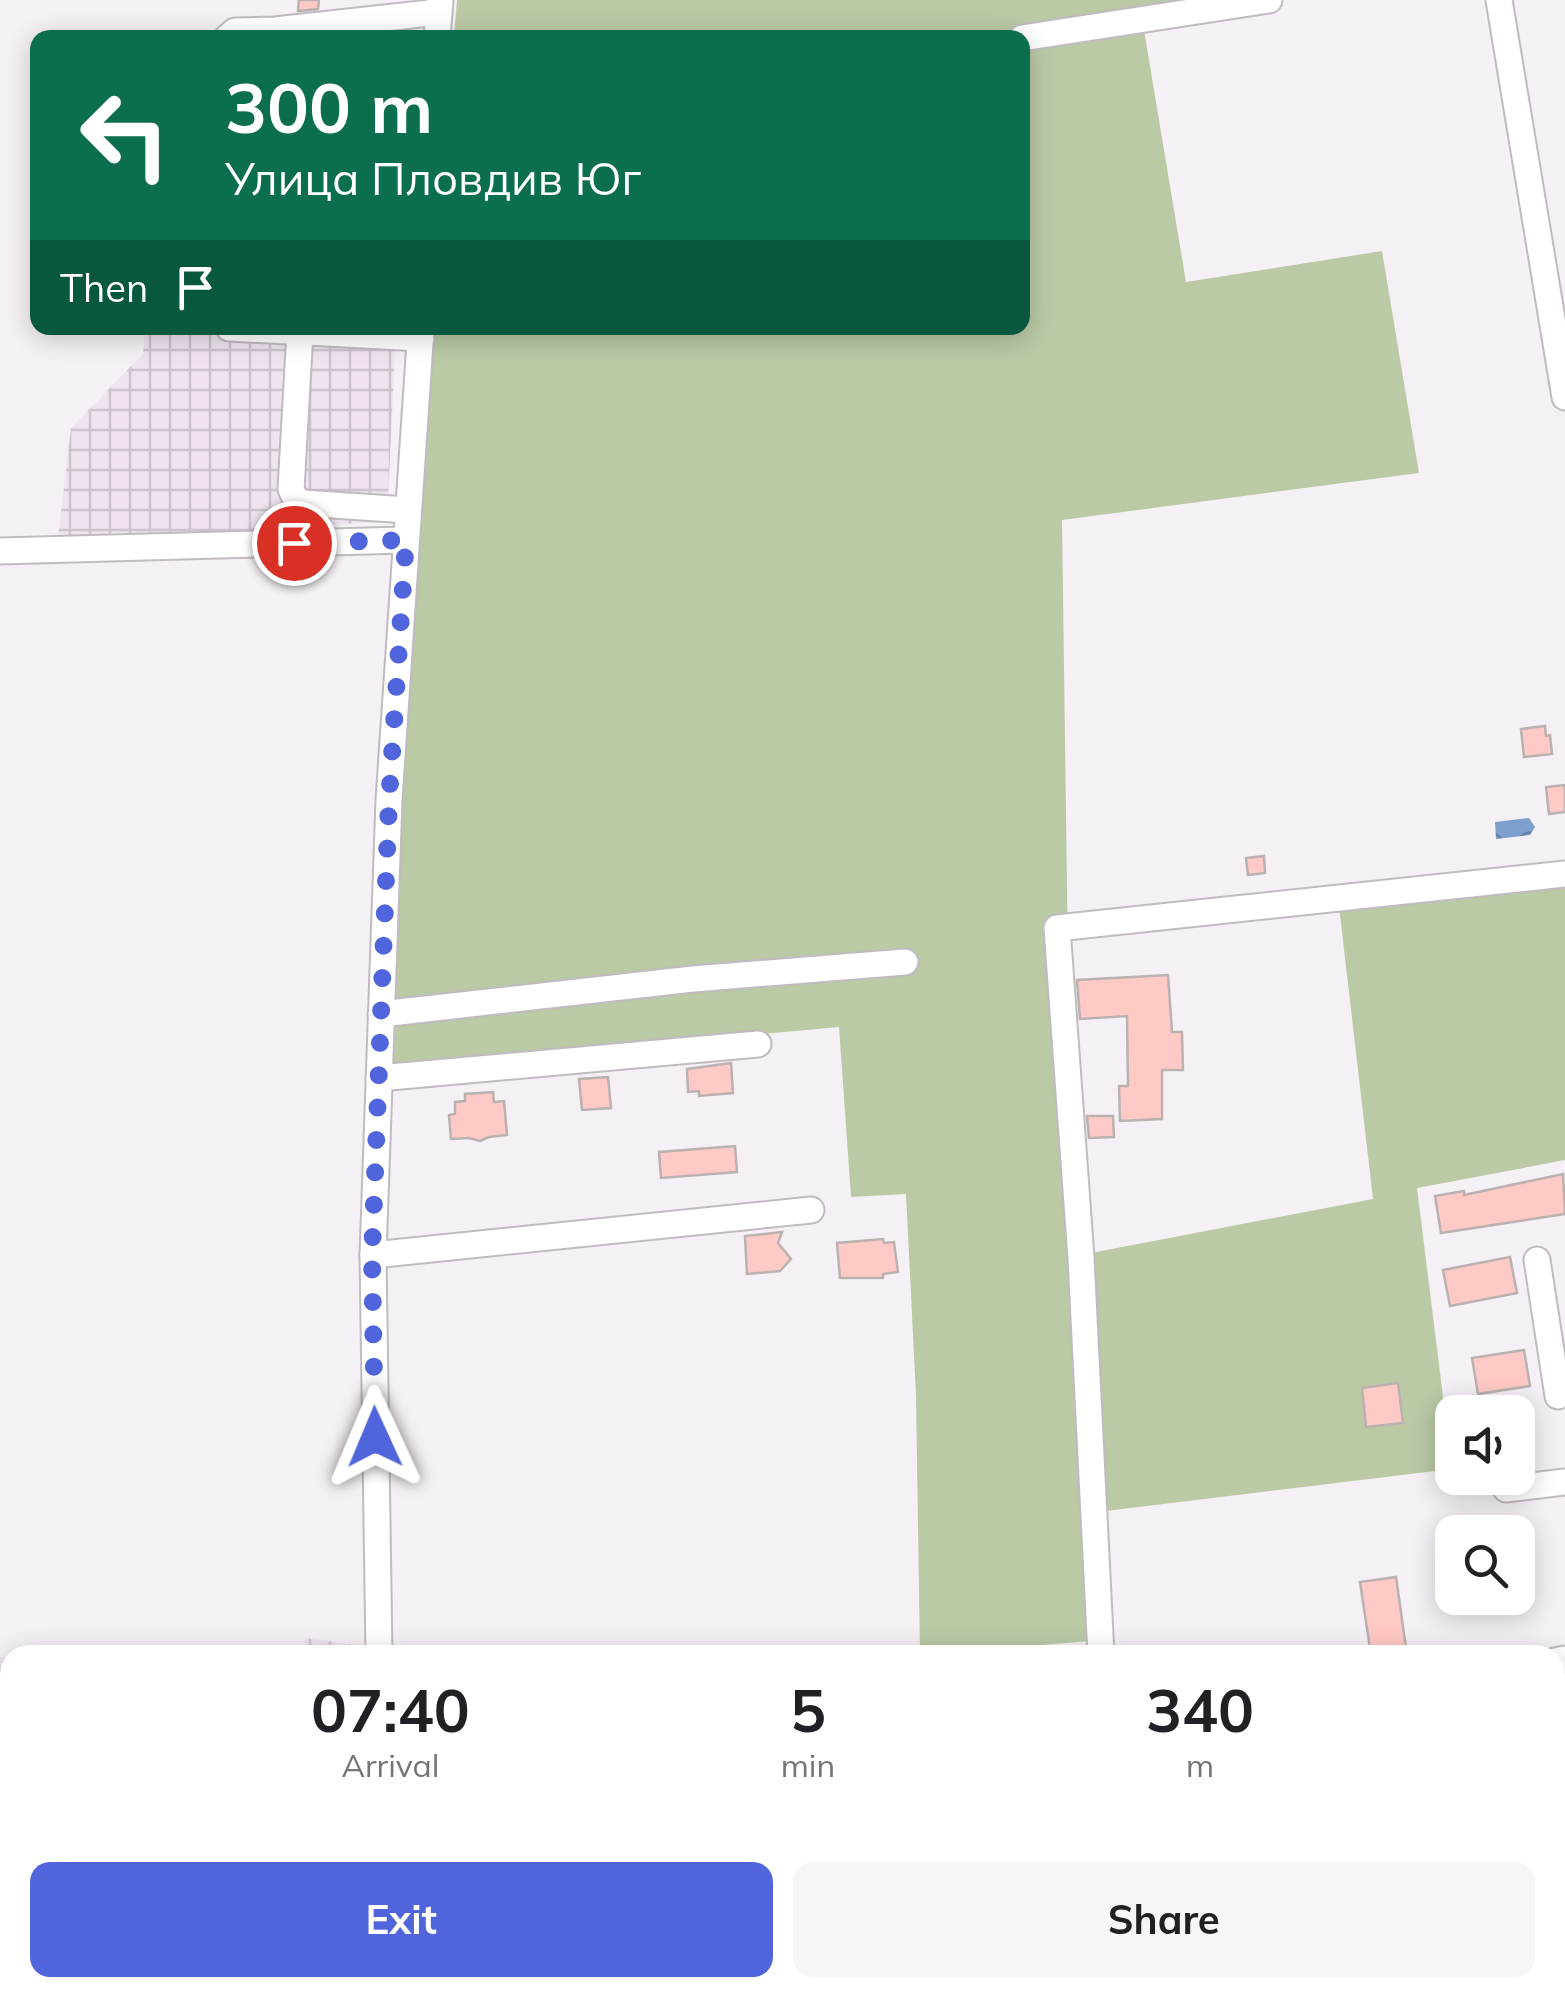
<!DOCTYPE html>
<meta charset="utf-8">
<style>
:root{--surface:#fff;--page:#f6f6f6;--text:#202124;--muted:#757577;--accent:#5065db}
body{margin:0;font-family:Mulish,sans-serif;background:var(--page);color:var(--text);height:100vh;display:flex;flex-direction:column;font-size:38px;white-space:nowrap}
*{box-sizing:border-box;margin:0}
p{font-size:32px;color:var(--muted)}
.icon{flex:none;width:55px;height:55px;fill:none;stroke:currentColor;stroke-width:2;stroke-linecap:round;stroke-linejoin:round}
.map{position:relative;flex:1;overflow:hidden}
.side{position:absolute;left:0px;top:1645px;width:1565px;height:352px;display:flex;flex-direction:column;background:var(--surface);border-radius:30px 30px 0 0;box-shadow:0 5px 25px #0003}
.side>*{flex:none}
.hud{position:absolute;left:30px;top:30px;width:1000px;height:305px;border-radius:20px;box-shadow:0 5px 25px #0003;background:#0b6e4f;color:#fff;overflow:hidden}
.controls{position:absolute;left:1435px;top:1395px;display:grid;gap:20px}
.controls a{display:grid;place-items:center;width:100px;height:100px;border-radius:20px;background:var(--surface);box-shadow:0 5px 25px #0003;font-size:50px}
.pin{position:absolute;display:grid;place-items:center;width:85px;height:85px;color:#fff;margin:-42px;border:5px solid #fff;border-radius:50%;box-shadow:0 2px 10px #0007}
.me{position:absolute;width:110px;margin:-55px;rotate:359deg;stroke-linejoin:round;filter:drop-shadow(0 0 8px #0008)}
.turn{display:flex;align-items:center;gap:35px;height:210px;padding:0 30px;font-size:45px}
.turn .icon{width:130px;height:130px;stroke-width:2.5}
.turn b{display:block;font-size:70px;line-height:85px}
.then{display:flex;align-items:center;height:95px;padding:0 30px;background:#0003;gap:20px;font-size:38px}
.eta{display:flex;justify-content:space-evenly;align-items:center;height:170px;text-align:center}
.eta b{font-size:60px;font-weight:700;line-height:70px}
.button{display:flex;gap:20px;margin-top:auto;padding:20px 30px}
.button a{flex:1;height:115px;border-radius:20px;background:var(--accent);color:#fff;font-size:40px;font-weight:700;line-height:115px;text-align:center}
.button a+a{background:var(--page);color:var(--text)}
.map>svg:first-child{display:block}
</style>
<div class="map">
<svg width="1565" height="1997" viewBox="0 0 1565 1997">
<defs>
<pattern id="industrial-grid" width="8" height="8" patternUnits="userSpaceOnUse" patternTransform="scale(2.5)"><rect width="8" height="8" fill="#eee3ef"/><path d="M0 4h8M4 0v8" fill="none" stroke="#ccc3cd"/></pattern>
<pattern id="water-waves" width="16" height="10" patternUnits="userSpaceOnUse" patternTransform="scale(2.5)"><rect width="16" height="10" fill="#7e9ecc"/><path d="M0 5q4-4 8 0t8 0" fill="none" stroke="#6781a6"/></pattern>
</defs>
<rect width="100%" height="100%" fill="#f5f0f5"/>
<g fill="url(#industrial-grid)">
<path d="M145,328H396L387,521L57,545L71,428L143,354Z"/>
<path d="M305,1638L357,1645V1655H304Z"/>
<path d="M0,1657H10V1988H361L362,1997H0Z"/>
</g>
<g fill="#bbc9a5">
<path d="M457,0H1234L1142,18L1186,282L1382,251L1419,473L1062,520L1072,1253L1090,1641L920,1655L916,1396L906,1194L851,1197L839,1027L391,1068L402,785L434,328H1022V38L454,37Z"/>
<path d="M1565,881V1160L1417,1188L1452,1469L1106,1511L1091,1253L1373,1199L1339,906Z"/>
</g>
<path fill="url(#water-waves)" d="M1529,818L1535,827L1530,835L1496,839L1495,822Z"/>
<g fill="#ffc9c6" stroke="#bab2b1" stroke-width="2.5">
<path d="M299,0H319L318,9L298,11Z"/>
<path d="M1545,726L1546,736L1550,735L1552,754L1524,757L1521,729Z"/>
<path d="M1565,785V812L1549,814L1546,787Z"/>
<path d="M1264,856L1265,873L1248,875L1246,858Z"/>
<path d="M1168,975L1172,1032H1182L1183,1070H1162V1119L1120,1121L1119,1086H1128L1127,1016L1080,1019L1077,980Z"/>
<path d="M731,1063L733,1093L699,1096V1091L688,1092L687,1069Z"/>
<path d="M608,1077L611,1108L582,1110L579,1079Z"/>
<path d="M493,1092L494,1102L504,1101L507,1135L489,1137L480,1141L469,1138L451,1139L449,1115L455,1114V1102L465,1101V1094Z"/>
<path d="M1087,1116H1113L1114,1137L1089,1138Z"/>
<path d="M735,1146L737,1172L661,1178L659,1152Z"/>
<path d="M1563,1174L1565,1214L1441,1233L1435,1196L1464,1191V1195Z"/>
<path d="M782,1232L778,1243L791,1259L780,1271L747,1274L745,1236Z"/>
<path d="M883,1239L884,1243L894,1242L898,1272L883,1274V1278H840L837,1243Z"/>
<path d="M1510,1257L1517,1293L1450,1306L1443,1270Z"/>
<path d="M1524,1350L1530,1386L1478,1394L1472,1358Z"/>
<path d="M1398,1383L1403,1423L1366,1427L1362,1388Z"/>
<path d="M1396,1577L1407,1655H1371L1360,1582Z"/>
</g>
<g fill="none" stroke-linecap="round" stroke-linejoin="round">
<defs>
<g id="minor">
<path d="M1499,0L1565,397"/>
<path d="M227,38L235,31L275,30L439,12"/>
<path d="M437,38L440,0"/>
<path d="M1022,38L1269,0"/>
<path d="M229,328L421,338"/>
<path d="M300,332L291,489L295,498L303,503L407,510"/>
<path d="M0,551L406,540"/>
<path d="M381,1014L693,979L905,962"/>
<path d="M379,1078L758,1044"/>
<path d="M373,1255L811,1210"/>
<path d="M1537,1260L1558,1396"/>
<path d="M1506,1489L1565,1482"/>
<path d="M379,1655L373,1255L389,800L421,328"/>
<path d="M1101,1655L1081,1258L1057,928L1565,874"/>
<path d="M1555,1661L1565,1659"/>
<path d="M0,1735H10"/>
<path d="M388,1988L389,1997"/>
<path d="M429,1988L430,1997"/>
<path d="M817,1988V1997"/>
<path d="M1126,1988V1997"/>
<path d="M0,1991L293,1988"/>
</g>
</defs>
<use href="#minor" stroke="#c0bbc0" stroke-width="29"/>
<use href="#minor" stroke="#fff" stroke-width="25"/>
</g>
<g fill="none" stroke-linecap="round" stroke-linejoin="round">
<path stroke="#5065db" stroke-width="18" stroke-dasharray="0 32.4" d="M294,543L406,540L389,800L372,1255L375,1437"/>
</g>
</svg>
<div class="controls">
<a><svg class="icon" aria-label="sound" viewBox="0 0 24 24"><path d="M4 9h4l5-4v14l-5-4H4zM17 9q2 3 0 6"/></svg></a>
<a><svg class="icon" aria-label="search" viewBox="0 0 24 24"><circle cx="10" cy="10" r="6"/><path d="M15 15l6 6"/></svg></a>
</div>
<div class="pin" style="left:294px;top:543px;background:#d93025"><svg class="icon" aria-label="arrive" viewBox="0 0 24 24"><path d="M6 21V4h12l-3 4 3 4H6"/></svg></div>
<svg class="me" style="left:375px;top:1437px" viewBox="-20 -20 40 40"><path d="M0-17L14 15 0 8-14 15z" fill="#5065db" stroke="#fff" stroke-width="4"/></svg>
<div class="hud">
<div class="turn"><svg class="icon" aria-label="left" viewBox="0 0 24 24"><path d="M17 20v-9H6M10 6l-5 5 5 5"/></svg><div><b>300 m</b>Улица Пловдив Юг</div></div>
<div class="then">Then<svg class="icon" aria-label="arrive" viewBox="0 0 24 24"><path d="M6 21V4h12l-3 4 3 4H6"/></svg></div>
</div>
<section class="side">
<div class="eta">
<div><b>07:40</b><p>Arrival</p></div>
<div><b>5</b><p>min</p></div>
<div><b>340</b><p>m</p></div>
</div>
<div class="button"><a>Exit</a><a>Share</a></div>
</section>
</div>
